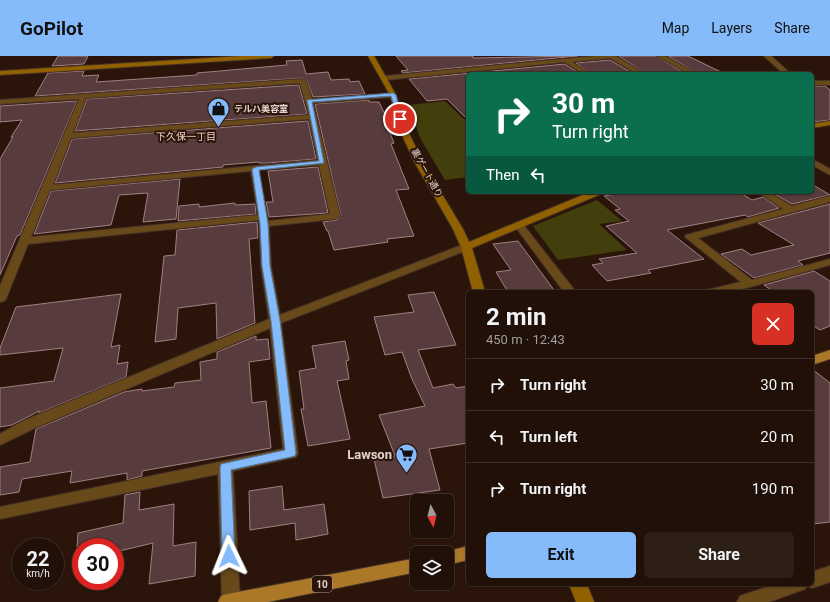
<!DOCTYPE html>
<meta charset="utf-8">
<style>
:root{--surface:#201008;--page:#2d1e16;--text:#f1f3f6;--muted:#a29d9c;--line:#3d3029;--accent:#85bbfb}
body{margin:0;font-family:Roboto,"Noto Sans JP",sans-serif;background:var(--page);color:var(--text);height:100vh;display:flex;flex-direction:column;font-size:15px;white-space:nowrap}
*{box-sizing:border-box;margin:0}
p{font-size:13px;color:var(--muted)}
.icon{flex:none;width:22px;height:22px;fill:none;stroke:currentColor;stroke-width:2;stroke-linecap:round;stroke-linejoin:round}
.map{position:relative;flex:1;overflow:hidden}
.details{position:absolute;left:466px;top:234px;width:348px;height:296px;display:flex;flex-direction:column;background:var(--surface);border-radius:6px;box-shadow:0 1px 3px #0004,0 0 0 1px var(--line)}
.details>*{flex:none}
.top-card{position:absolute;left:466px;top:16px;width:348px;height:122px;border-radius:6px;box-shadow:0 1px 3px #0004,0 0 0 1px var(--line);background:#0b6e4f;color:#fff;overflow:hidden}
.needle{width:26px;rotate:173deg}
.buttons{position:absolute;left:410px;top:438px;display:grid;gap:8px}
.buttons a{display:grid;place-items:center;width:44px;height:44px;border-radius:6px;background:var(--surface);box-shadow:0 1px 3px #0004,0 0 0 1px var(--line);font-size:20px}
.speed{position:absolute;left:12px;top:482px;display:flex;gap:8px;font-size:20px;font-weight:700;text-align:center}
.speed>*{display:grid;place-content:center;width:52px;height:52px;border-radius:50%;background:var(--surface);box-shadow:0 1px 3px #0004,0 0 0 1px var(--line);line-height:1}
.speed small{font-size:10px;font-weight:400}
.speed .limit{border:6px solid #d22;background:#fff;color:#111}
.pin{position:absolute;display:grid;place-items:center;width:34px;height:34px;color:#fff;margin:-17px;border:2px solid #fff;border-radius:50%;box-shadow:0 1px 4px #0007}
.me{position:absolute;width:44px;margin:-22px;rotate:358deg;stroke-linejoin:round;filter:drop-shadow(0 0 3px #0008)}
.turn{display:flex;align-items:center;gap:14px;height:84px;padding:0 20px;font-size:18px}
.turn .icon{width:52px;height:52px;stroke-width:2.5}
.turn b{display:block;font-size:28px;line-height:34px}
.then{display:flex;align-items:center;height:38px;padding:0 20px;background:#0003;gap:8px;font-size:15px}
.round{display:grid;place-items:center;flex:none;width:42px;height:42px;border-radius:6px;background:var(--page)}
.summary{display:flex;align-items:center;justify-content:space-between;height:68px;padding:0 20px}
h1{font-size:24px;font-weight:700;line-height:30px}
.cta{display:flex;gap:8px;margin-top:auto;padding:8px 20px}
.cta a{flex:1;height:46px;border-radius:6px;background:var(--accent);color:#111;font-size:16px;font-weight:700;line-height:46px;text-align:center}
.cta a+a{background:var(--page);color:var(--text)}
ul{padding:0;list-style:none}
li{display:flex;align-items:center;gap:12px;height:52px;padding:0 20px;border-top:1px solid var(--line)}
li div{flex:1}
li b{display:block;font-size:15px}
li em{font-style:normal}
header{display:flex;align-items:center;gap:24px;box-sizing:border-box;height:56px;padding:0 20px;background:var(--accent);color:#111}
header strong{font-size:19px}
nav{display:flex;gap:22px;margin-inline-start:auto;font-size:14px}
.map>svg:first-child{display:block}
</style>
<header>
<strong>GoPilot</strong>
<nav><a>Map</a><a>Layers</a><a>Share</a></nav>
</header>
<div class="map">
<svg width="830" height="546" viewBox="0 0 830 546">
<rect width="100%" height="100%" fill="#2b150b"/>
<g fill="#423f0d">
<path d="M445,45L468,67V121L445,124L420,82L409,49Z"/>
<path d="M597,144L622,165L599,168L627,194L558,204L533,170Z"/>
</g>
<g fill="#573b3d" stroke="#a18082">
<path d="M58,0H88L84,8L52,10Z"/>
<path d="M396,0H473V2L578,0L403,17L401,15L408,14Z"/>
<path d="M619,0H656L686,18H646Z"/>
<path d="M668,0H688L725,18H698Z"/>
<path d="M302,4L306,18L328,16L331,24L349,23L350,26L359,25L365,38L313,41L307,25L303,22L35,40L48,17L84,15L82,20L99,19L96,26L197,19V17L287,9L286,5Z"/>
<path d="M610,4L634,18H591L576,7Z"/>
<path d="M565,8L580,18H468V64L447,43L427,45L409,23Z"/>
<path d="M299,29L307,58L75,75L87,43Z"/>
<path d="M812,30H825L830,34V64L812,66Z"/>
<path d="M369,44V46H379L390,69H387L394,87L391,88L409,133L396,134L414,180L387,183L388,186L334,194L328,175H327L323,166L336,164L341,160L315,48Z"/>
<path d="M77,45L20,179L17,180L0,219V103L13,81H11L22,64L0,66V50Z"/>
<path d="M308,65L316,103L267,107H259V106L223,109V111L55,127L72,83Z"/>
<path d="M318,111L328,157L269,161L266,146H273L268,115Z"/>
<path d="M180,123L176,163L143,166L148,137L119,139L111,169L34,178L51,135Z"/>
<path d="M815,130L830,139L792,148L776,139L788,136H812V131Z"/>
<path d="M630,136H739L752,144L763,141L779,152L748,161L745,159L667,174L704,203L648,214L651,217L607,225L592,209L603,207L599,203L637,197L606,170L629,165L615,154L620,153L604,140Z"/>
<path d="M235,147V149L255,148L256,158L178,165L179,150L199,148V151Z"/>
<path d="M830,148V197L798,205L803,209L754,222L721,198L742,193L751,199L794,189L758,167Z"/>
<path d="M257,166L258,182L249,183L255,267L217,283L216,247L178,252L176,283L155,286L164,200L175,199L177,174Z"/>
<path d="M518,185L554,234L538,236H508L496,216L511,214L493,188Z"/>
<path d="M814,215L830,225V270L820,274L812,269V236H774L764,229Z"/>
<path d="M434,236L456,289L418,294L433,332L453,328L456,332L468,330V387L429,393L440,434L383,442L374,403L395,400L379,359L425,350L412,323L402,296L385,299L374,261L414,256L408,239Z"/>
<path d="M121,238L111,291L120,289L117,308L128,306L126,321L39,357V355L12,369L0,371V332L54,325L63,292L0,299V292L16,251Z"/>
<path d="M256,280V284L268,283L270,303L249,306L252,347L266,345L271,392L142,415V420L127,424V417L70,427L72,415L22,423L19,436L0,439V411L30,406L36,373L124,336L142,333V335L174,331L175,327L201,324L200,306L217,303V296Z"/>
<path d="M345,285L349,304L346,305L349,323L337,325L350,383L308,390L301,353H304L299,315L316,312L312,290Z"/>
<path d="M812,313L830,327V466L812,468Z"/>
<path d="M282,430L284,454L324,448L328,478L296,484L295,467L250,474L249,435Z"/>
<path d="M140,436L139,454L174,448L173,490L196,486L195,520L149,528L153,487L115,496V491H77L78,477L123,467L125,439Z"/>
</g>
<g fill="none" stroke-linecap="round" stroke-linejoin="round">
<defs>
<g id="street">
<path d="M594,0H616L645,18H637L610,2L572,6L590,18H583L565,6L385,24L382,22L385,20Z"/>
<path d="M657,0H665L697,18H689Z"/>
<path d="M764,0H771L791,18H784Z"/>
<path d="M303,23L306,25L312,43L393,37L396,39L393,41L313,47L340,160L335,163L269,170L271,210L280,259L462,189H470L471,191L470,193L281,267L298,397L296,401L291,402L233,415L240,546L222,545L218,418L0,463V451L283,393L270,272L35,372L0,389V378L25,364L269,263L261,210L259,164L28,188L6,243L4,245L0,246V230L79,43L0,48V44ZM300,27L309,59L73,77L86,42ZM309,63L318,104L53,129L71,82ZM319,109L330,158L268,165L259,114ZM251,115L258,159L31,181L50,134Z"/>
<rect x="812" y="25" width="18" height="4"/>
<path d="M812,103L830,113V119L812,109Z"/>
<path d="M758,136H768L792,150L830,140V146L698,182L752,224L830,203V209L750,231L727,236H705L707,234L741,226L685,181L686,179L783,153Z"/>
<path d="M519,166L522,167L576,236H564L514,169Z"/>
<path d="M830,510V526L812,532L807,530L805,533L769,546H737L740,540L776,528H812V516Z"/>
</g>
<g id="secondary">
<path d="M242,0H274L271,2L0,19V15Z"/>
<path d="M368,0H374L396,39L408,75L423,107L463,173L469,186L590,136H602L601,138L472,192L485,236H473L461,191L453,173L415,107L400,75L390,39Z"/>
<path d="M830,65V69L812,72V68Z"/>
<path d="M569,528H587L594,546H576Z"/>
</g>
<g id="primary">
<path d="M830,294V303L812,309V300Z"/>
<path d="M468,490V504L447,509V497H441Z"/>
<path d="M417,502V516L268,546H218L221,540L227,538Z"/>
</g>
</defs>
<use href="#street" stroke="#453026" stroke-width="2"/>
<use href="#secondary" stroke="#453026" stroke-width="2"/>
<use href="#primary" stroke="#453026" stroke-width="2"/>
<use href="#street" fill="#67491a" fill-rule="evenodd"/>
<use href="#secondary" fill="#916100" fill-rule="evenodd"/>
<use href="#primary" fill="#aa7827" fill-rule="evenodd"/>
</g>
<path fill="#85bbfb" stroke="#567aa3" d="M393,37L396,39L402,64L398,63L391,40L312,46L324,107L259,114L268,168L270,210L280,265L296,397L295,400L291,401L231,414L235,500L233,504L229,506L224,504L222,500L220,411L221,408L285,394L271,265L262,210L260,168L252,113L256,111L319,105L307,44Z"/>
<defs>
<symbol id="shop-pin" viewBox="-11 -11 22 30"><path d="M0 17L-7.5 6A9.5 9.5 0 1 1 7.5 6Z" fill="#85bbfb" stroke="#2b150b"/><path d="M-5-2.5h2.3a2.7 3.5 0 0 1 5.4 0H5L5.5 6h-11ZM-1.5-2.5h3a1.5 2.3 0 0 0-3 0Z" fill="#111"/></symbol>
<symbol id="supermarket-pin" viewBox="-11 -11 22 30"><path d="M0 17L-7.5 6A9.5 9.5 0 1 1 7.5 6Z" fill="#85bbfb" stroke="#2b150b"/><path d="M-6-5.5h2.5l.6 2H6L4.5 2H-2.5L-4.4-4H-6ZM-1.5 3.2a1.3 1.3 0 1 0 .1 0ZM3 3.2a1.3 1.3 0 1 0 .1 0Z" fill="#111"/></symbol>
</defs>
<g fill-rule="evenodd">
<use href="#shop-pin" x="206" y="40" width="25" height="34"/>
<use href="#supermarket-pin" x="394" y="386" width="25" height="34"/>
</g>
<g text-anchor="middle" stroke-width="4" stroke-linejoin="round" paint-order="stroke">
<g font-size="9" font-weight="bold" fill="#e3d3cc" stroke="#2b150b" text-anchor="start">
<text x="234" y="56">テルハ美容室</text>
</g>
<g font-size="9" fill="#e3d3cc" stroke="#2b150b">
<text transform="translate(427 117) rotate(61)" y="3">裏ゲート通り</text>
</g>
<g font-size="10" fill="#f0d1c3" stroke="#2b150b">
<text x="186" y="84">下久保一丁目</text>
</g>
<rect fill="#2b150b" stroke="#ac9a92" stroke-width="1" x="312" y="520" width="20" height="16" rx="3"/>
<g font-size="10" font-weight="bold" fill="#e3d3cc">
<text x="322" y="532">10</text>
</g>
<g font-size="13" font-weight="bold" fill="#e3d3cc" stroke="#2b150b" text-anchor="end">
<text x="392" y="403">Lawson</text>
</g>
</g>
</svg>
<div class="buttons">
<a><svg class="needle" viewBox="-14 -14 28 28"><path d="M0-13l5 13h-10z" fill="#e53935"/><path d="M0 13l5-13h-10z" fill="#a29d9c"/></svg></a>
<a><svg class="icon" aria-label="layers" viewBox="0 0 24 24"><path d="M12 4l9 5-9 5-9-5zM3 14l9 5 9-5"/></svg></a>
</div>
<div class="speed"><div>22<small>km/h</small></div><div class="limit">30</div></div>
<div class="pin" style="left:400px;top:63px;background:#d93025"><svg class="icon" aria-label="arrive" viewBox="0 0 24 24"><path d="M6 21V4h12l-3 4 3 4H6"/></svg></div>
<svg class="me" style="left:229px;top:500px" viewBox="-20 -20 40 40"><path d="M0-17L14 15 0 8-14 15z" fill="#85bbfb" stroke="#fff" stroke-width="4"/></svg>
<div class="top-card">
<div class="turn"><svg class="icon" aria-label="right" viewBox="0 0 24 24"><path d="M7 20v-9h11M14 6l5 5-5 5"/></svg><div><b>30 m</b>Turn right</div></div>
<div class="then">Then<svg class="icon" aria-label="left" viewBox="0 0 24 24"><path d="M17 20v-9H6M10 6l-5 5 5 5"/></svg></div>
</div>
<section class="details">
<div class="summary"><div><h1>2 min</h1><p>450 m · 12:43</p></div><a class="round" style="background:#d93025;color:#fff"><svg class="icon" aria-label="close" viewBox="0 0 24 24"><path d="M6 6l12 12M18 6L6 18"/></svg></a></div>
<ul>
<li><svg class="icon" aria-label="right" viewBox="0 0 24 24"><path d="M7 20v-9h11M14 6l5 5-5 5"/></svg><div><b>Turn right</b></div><em>30 m</em></li>
<li><svg class="icon" aria-label="left" viewBox="0 0 24 24"><path d="M17 20v-9H6M10 6l-5 5 5 5"/></svg><div><b>Turn left</b></div><em>20 m</em></li>
<li><svg class="icon" aria-label="right" viewBox="0 0 24 24"><path d="M7 20v-9h11M14 6l5 5-5 5"/></svg><div><b>Turn right</b></div><em>190 m</em></li>
</ul>
<div class="cta"><a>Exit</a><a>Share</a></div>
</section>
</div>
